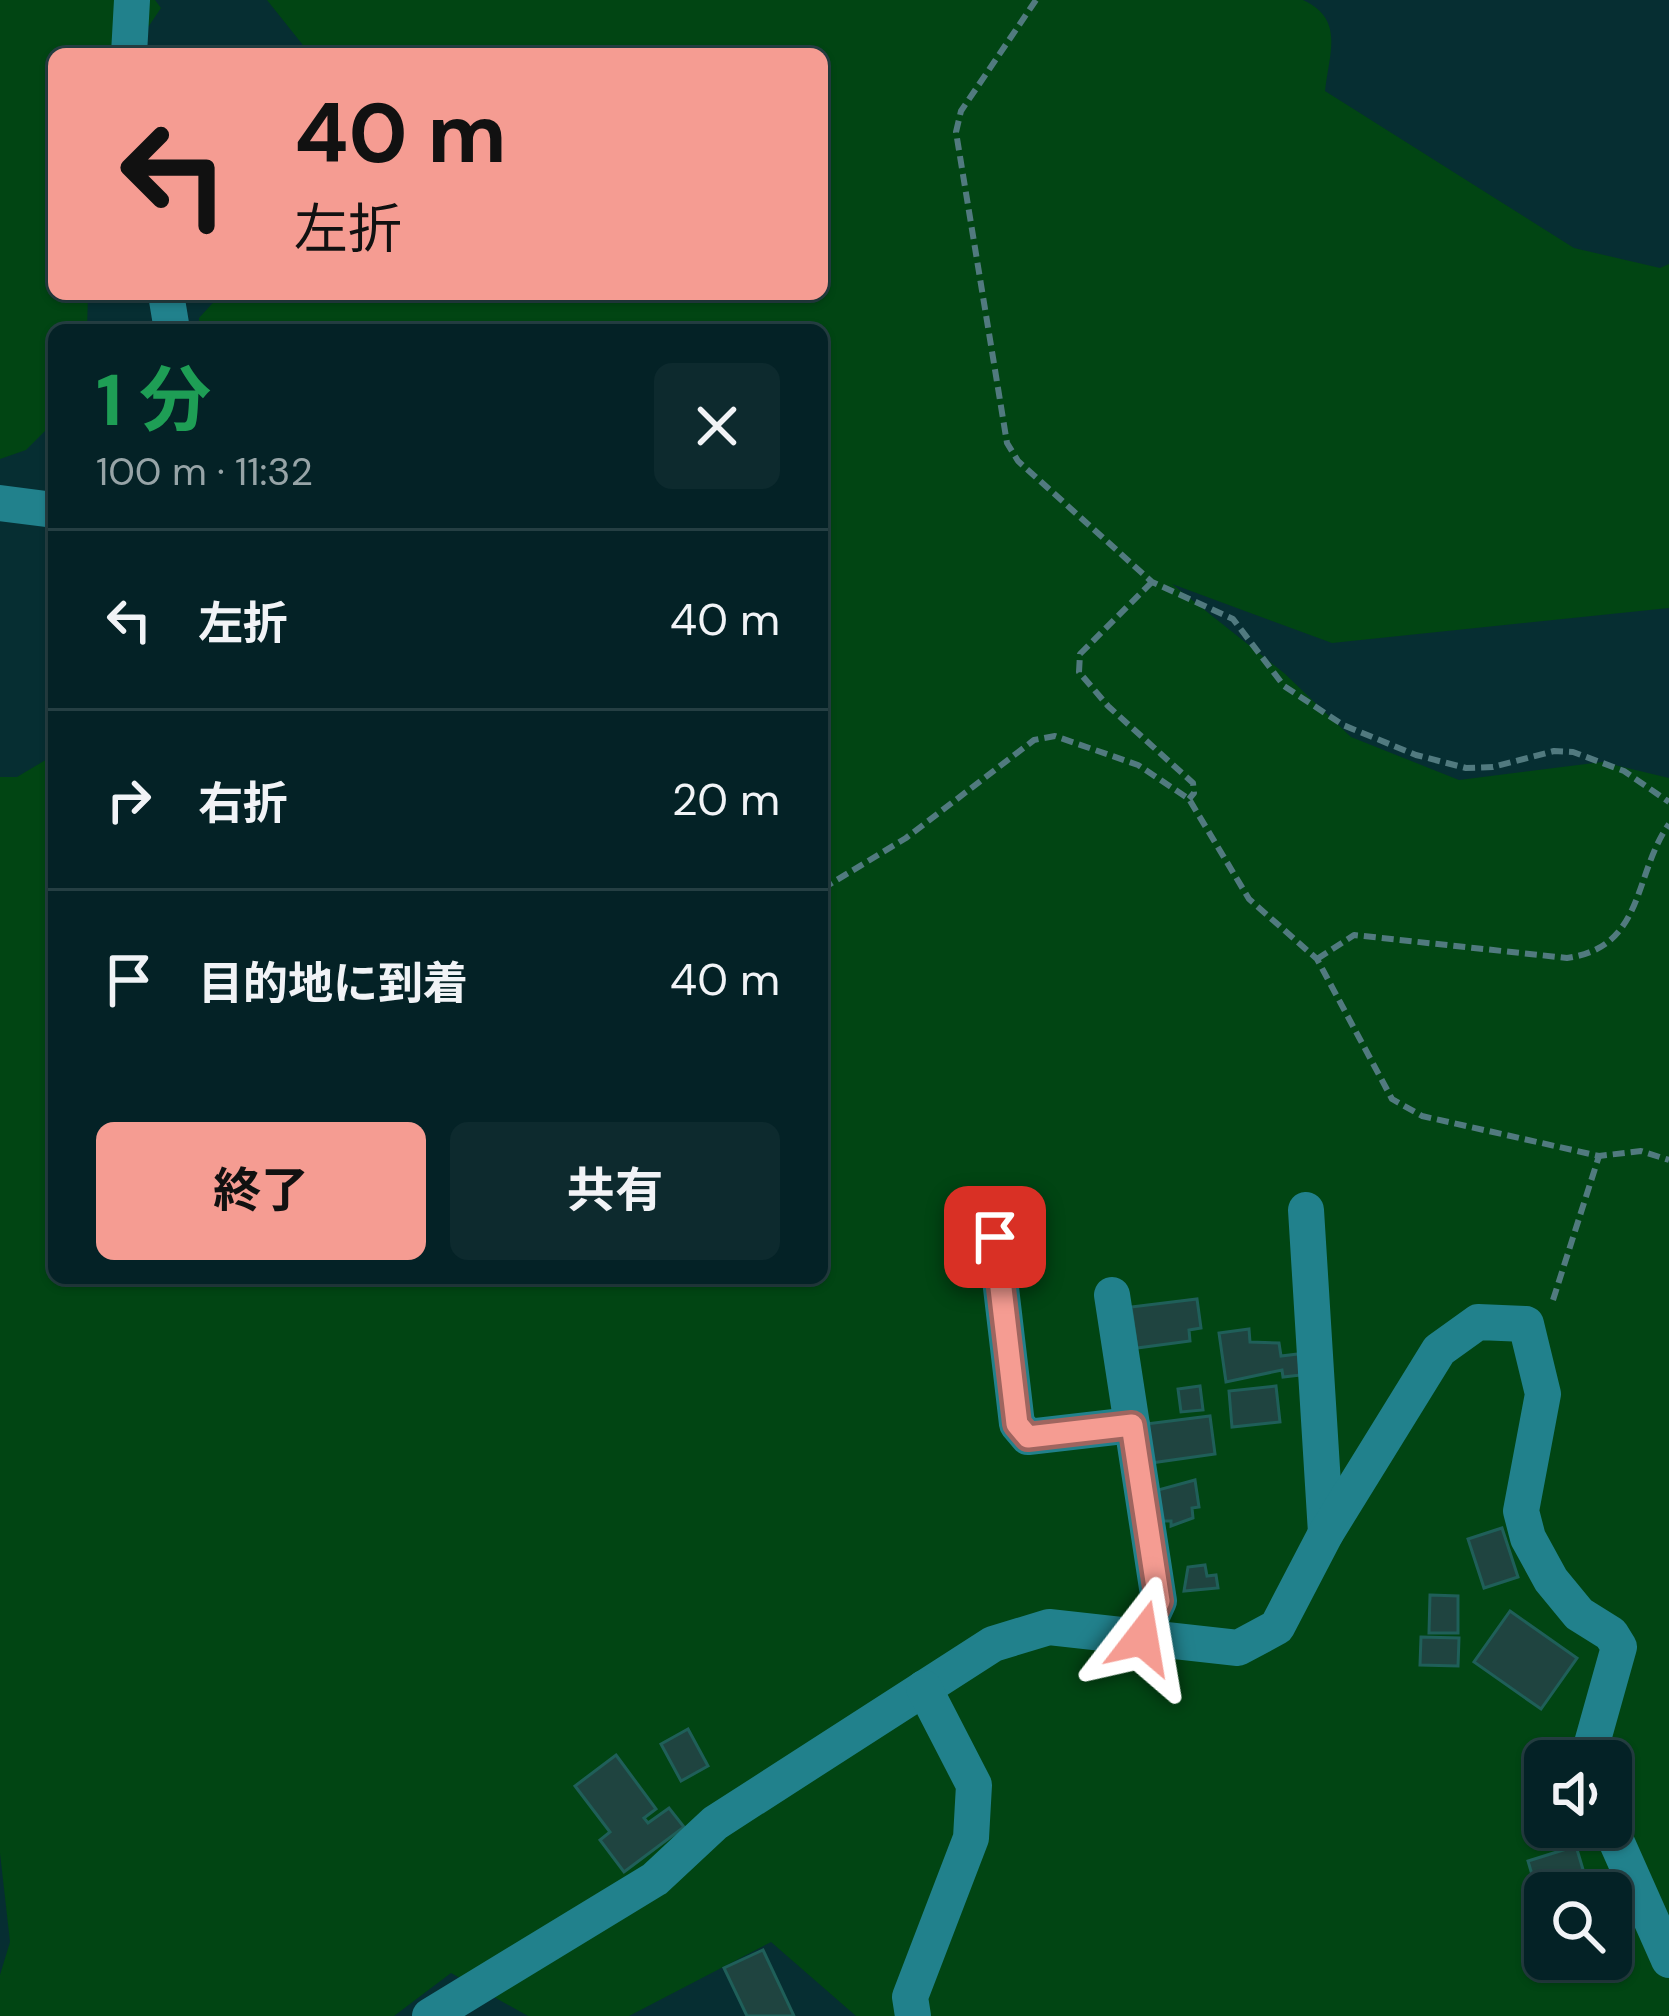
<!DOCTYPE html>
<html lang="ja">
<meta charset="utf-8">
<style>
:root{--surface:#042226;--page:#0d2a2e;--text:#f1f3f6;--muted:#97a4a7;--line:#253f43;--accent:#f59c92}
body{margin:0;font-family:"DM Sans","Noto Sans JP",sans-serif;background:var(--page);color:var(--text);height:100vh;display:flex;flex-direction:column;font-size:45px;white-space:nowrap}
*{box-sizing:border-box;margin:0}
p{font-size:39px;color:var(--muted)}
.icon{flex:none;width:66px;height:66px;fill:none;stroke:currentColor;stroke-width:2;stroke-linecap:round;stroke-linejoin:round}
.map{position:relative;flex:1;overflow:hidden}
.sheet{position:absolute;left:48px;top:324px;width:780px;height:960px;display:flex;flex-direction:column;background:var(--surface);border-radius:18px;box-shadow:0 3px 9px #0004,0 0 0 3px var(--line)}
.sheet>*{flex:none}
.hud{position:absolute;left:48px;top:48px;width:780px;height:252px;border-radius:18px;box-shadow:0 3px 9px #0004,0 0 0 3px var(--line);background:#f59c92;color:#111;overflow:hidden}
.controls{position:absolute;left:1524px;top:1740px;display:grid;gap:24px}
.controls a{display:grid;place-items:center;width:108px;height:108px;border-radius:18px;background:var(--surface);box-shadow:0 3px 9px #0004,0 0 0 3px var(--line);font-size:60px}
.pin{position:absolute;display:grid;place-items:center;width:102px;height:102px;color:#fff;margin:-51px;border-radius:24px;box-shadow:0 6px 18px #0006}
.me{position:absolute;width:132px;margin:-66px;rotate:14deg;stroke-linejoin:round;filter:drop-shadow(0 0 9px #0008)}
.turn{display:flex;align-items:center;gap:42px;height:252px;padding:0 48px;font-size:54px}
.turn .icon{width:156px;height:156px;stroke-width:2.5}
.turn b{display:block;font-size:84px;line-height:102px}
.round{display:grid;place-items:center;flex:none;width:126px;height:126px;border-radius:18px;background:var(--page)}
.headline{display:flex;align-items:center;justify-content:space-between;height:204px;padding:0 48px}
h1{font-size:72px;font-weight:700;line-height:90px;color:#1e9e55}
.action{display:flex;gap:24px;margin-top:auto;padding:24px 48px}
.action a{flex:1;height:138px;border-radius:18px;background:var(--accent);color:#111;font-size:48px;font-weight:700;line-height:138px;text-align:center}
.action a+a{background:var(--page);color:var(--text)}
ul{padding:0;list-style:none}
li{display:flex;align-items:center;gap:36px;height:180px;padding:0 48px;border-top:3px solid var(--line)}
li div{flex:1}
li b{display:block;font-size:45px}
li em{font-style:normal}
.map>svg:first-child{display:block}
</style>
<div class="map">
<svg width="1669" height="2016" viewBox="0 0 1669 2016">
<rect width="100%" height="100%" fill="#062e32"/>
<g fill="#014513" fill-rule="evenodd">
<path d="M0,0H155L161,8L130,54H54V294H88L87,330H54V422L26,450L0,459Z"/>
<path d="M267,0H1303C1345,19 1329,53 1325,91L1574,248L1660,268L1669,264V608L1332,643L1172,584L1284,673L1351,737L1459,780L1602,762L1669,778V2016H856L771,1942L629,2016H528L451,1973L394,2016H0V1975L10,1942L0,1853V777H17L54,755V1278H822V330H199V318L221,294H822V54H310ZM1545,1761H1611V1827H1545ZM1545,1893H1611V1959H1545Z"/>
</g>
<g fill="#1f4440" stroke="#1f5f59" stroke-width="3">
<path d="M1197,1299L1201,1328L1189,1330L1190,1341L1137,1348L1131,1307Z"/>
<path d="M1249,1329L1250,1342L1279,1343L1281,1356L1298,1354L1301,1375L1283,1377L1282,1370L1226,1382L1219,1333Z"/>
<path d="M1200,1386L1203,1410L1181,1412L1178,1389Z"/>
<path d="M1276,1386L1280,1422L1232,1427L1229,1391Z"/>
<path d="M1210,1416L1215,1454L1151,1463L1146,1424Z"/>
<path d="M1195,1480L1199,1507L1192,1508L1193,1518L1171,1526V1521H1162L1158,1490Z"/>
<path d="M1502,1528L1518,1577L1484,1588L1468,1539Z"/>
<path d="M1205,1565L1207,1576L1216,1575L1218,1588L1184,1591L1188,1567Z"/>
<path d="M1430,1595L1458,1596V1633H1429Z"/>
<path d="M1510,1611L1577,1658L1541,1709L1474,1662Z"/>
<path d="M1421,1637L1459,1638L1458,1666L1420,1665Z"/>
<path d="M688,1729L708,1766L681,1781L661,1744Z"/>
<path d="M616,1755L656,1809L644,1818L648,1823L669,1808L684,1827L624,1872L600,1840L610,1832L575,1786Z"/>
<path d="M1576,1846L1590,1893H1545V1919L1528,1861Z"/>
<path d="M763,1950L794,2016H747L724,1968Z"/>
</g>
<g fill="none" stroke-linecap="round" stroke-linejoin="round">
<g stroke="#517a7f" stroke-width="6" stroke-dasharray="12 6" stroke-linecap="butt">
<path d="M1036,0L961,111L956,132L1007,443L1018,461L1152,582L1233,619L1284,686L1343,725L1416,755L1466,768L1493,767L1554,751L1573,752L1624,771L1669,802"/>
<path d="M1152,582L1080,654L1079,672L1108,706L1193,783L1194,793L1189,799"/>
<path d="M822,889L906,838L1034,740L1055,736L1138,765L1189,799L1249,899L1317,959L1392,1099L1422,1116L1599,1156L1641,1151L1669,1160"/>
<path d="M1317,959L1354,935L1567,958C1645,947 1633,875 1669,824"/>
<path d="M1553,1300L1599,1156"/>
</g>
<g stroke="#21818c" stroke-width="36">
<path d="M129,54L132,0"/>
<path d="M166,294L172,330"/>
<path d="M0,503L54,510"/>
<path d="M1306,1210L1326,1533"/>
<path d="M995,1237L1017,1424L1028,1437L1132,1425"/>
<path d="M1112,1295L1159,1601L1142,1638"/>
<path d="M1610,1827L1669,1960"/>
<path d="M430,2016L655,1879L715,1823L993,1644L1049,1627L1238,1648L1277,1627L1326,1533L1439,1350L1478,1322L1526,1324L1543,1394L1521,1511L1528,1538L1551,1580L1579,1614L1611,1634L1619,1647L1587,1761"/>
<path d="M913,2016L910,1997L971,1838L974,1785L924,1688"/>
</g>
</g>
<g fill="none" stroke-linecap="round" stroke-linejoin="round">
<defs>
<path id="route" d="M995,1237L1017,1424L1028,1437L1132,1425L1159,1601L1142,1638"/>
</defs>
<use href="#route" stroke="#9f655f" stroke-width="30"/>
<use href="#route" stroke="#f59c92" stroke-width="21"/>
</g>
</svg>
<div class="controls">
<a><svg class="icon" aria-label="sound" viewBox="0 0 24 24"><path d="M4 9h4l5-4v14l-5-4H4zM17 9q2 3 0 6"/></svg></a>
<a><svg class="icon" aria-label="search" viewBox="0 0 24 24"><circle cx="10" cy="10" r="6"/><path d="M15 15l6 6"/></svg></a>
</div>
<div class="pin" style="left:995px;top:1237px;background:#d93025"><svg class="icon" aria-label="arrive" viewBox="0 0 24 24"><path d="M6 21V4h12l-3 4 3 4H6"/></svg></div>
<svg class="me" style="left:1142px;top:1638px" viewBox="-20 -20 40 40"><path d="M0-17L14 15 0 8-14 15z" fill="#f59c92" stroke="#fff" stroke-width="4"/></svg>
<div class="hud">
<div class="turn"><svg class="icon" aria-label="left" viewBox="0 0 24 24"><path d="M17 20v-9H6M10 6l-5 5 5 5"/></svg><div><b>40 m</b>左折</div></div>
</div>
<section class="sheet">
<div class="headline"><div><h1>1 分</h1><p>100 m · 11:32</p></div><a class="round"><svg class="icon" aria-label="close" viewBox="0 0 24 24"><path d="M6 6l12 12M18 6L6 18"/></svg></a></div>
<ul>
<li><svg class="icon" aria-label="left" viewBox="0 0 24 24"><path d="M17 20v-9H6M10 6l-5 5 5 5"/></svg><div><b>左折</b></div><em>40 m</em></li>
<li><svg class="icon" aria-label="right" viewBox="0 0 24 24"><path d="M7 20v-9h11M14 6l5 5-5 5"/></svg><div><b>右折</b></div><em>20 m</em></li>
<li><svg class="icon" aria-label="arrive" viewBox="0 0 24 24"><path d="M6 21V4h12l-3 4 3 4H6"/></svg><div><b>目的地に到着</b></div><em>40 m</em></li>
</ul>
<div class="action"><a>終了</a><a>共有</a></div>
</section>
</div>
